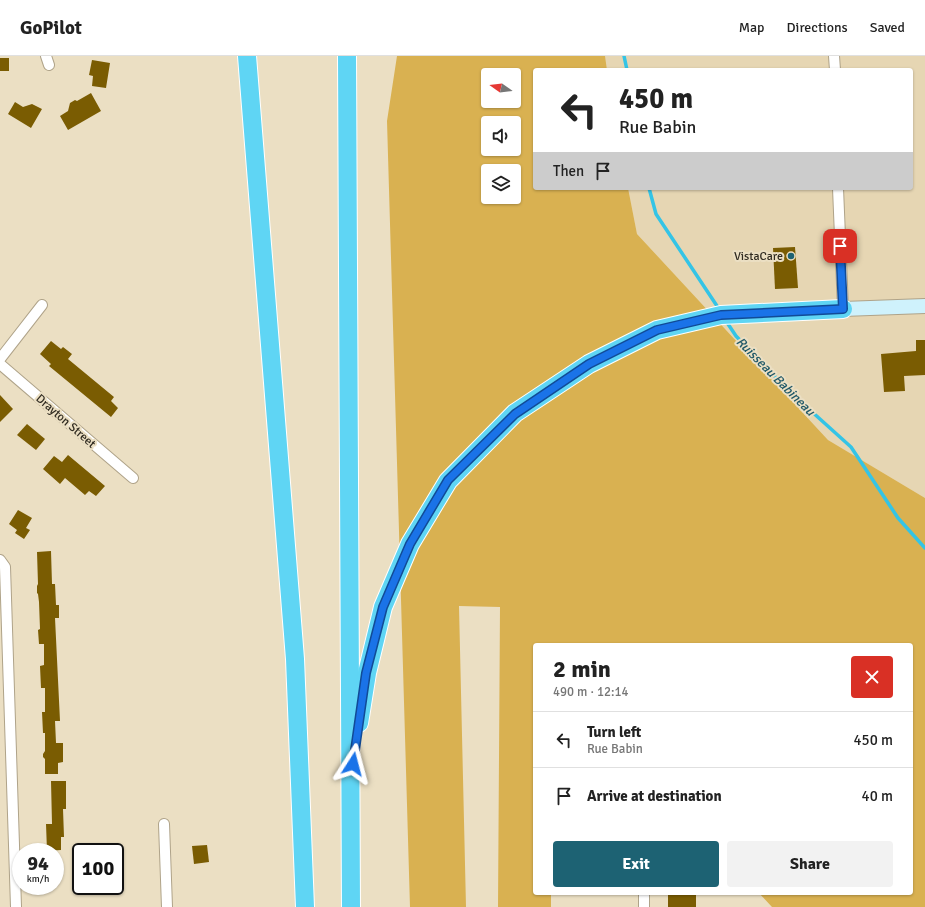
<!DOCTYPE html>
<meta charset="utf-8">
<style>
:root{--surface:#fff;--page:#f2f2f2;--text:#222;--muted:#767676;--line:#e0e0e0;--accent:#1d6273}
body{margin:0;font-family:Signika,sans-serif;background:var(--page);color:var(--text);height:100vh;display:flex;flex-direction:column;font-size:15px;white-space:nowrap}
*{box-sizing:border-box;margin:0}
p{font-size:13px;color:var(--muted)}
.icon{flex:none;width:22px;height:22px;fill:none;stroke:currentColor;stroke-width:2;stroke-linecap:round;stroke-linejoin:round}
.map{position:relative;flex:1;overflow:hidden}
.side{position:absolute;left:533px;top:587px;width:380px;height:252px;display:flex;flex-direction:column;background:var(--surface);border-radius:4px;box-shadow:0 1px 3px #0004}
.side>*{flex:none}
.top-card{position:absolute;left:533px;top:12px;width:380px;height:122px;border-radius:4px;box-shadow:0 1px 3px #0004;background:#fff;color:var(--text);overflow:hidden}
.needle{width:26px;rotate:284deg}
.tools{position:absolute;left:481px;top:12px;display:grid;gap:8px}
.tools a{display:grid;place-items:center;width:40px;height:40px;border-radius:4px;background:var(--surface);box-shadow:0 1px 3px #0004;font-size:20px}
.speed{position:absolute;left:12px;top:787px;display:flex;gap:8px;font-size:20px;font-weight:700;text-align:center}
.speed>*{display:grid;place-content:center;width:52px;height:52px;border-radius:50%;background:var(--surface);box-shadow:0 1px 3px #0004;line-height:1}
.speed small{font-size:10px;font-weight:400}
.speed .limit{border:2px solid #111;border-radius:6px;background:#fff;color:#111}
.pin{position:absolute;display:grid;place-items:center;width:34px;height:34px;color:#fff;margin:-17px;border-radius:8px;box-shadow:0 2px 6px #0006}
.me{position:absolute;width:44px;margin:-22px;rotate:9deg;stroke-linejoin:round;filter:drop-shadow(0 0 3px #0008)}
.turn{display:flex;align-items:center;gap:14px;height:84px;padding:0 20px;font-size:18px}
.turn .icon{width:52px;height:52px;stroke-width:2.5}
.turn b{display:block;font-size:28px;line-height:34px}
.then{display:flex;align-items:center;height:38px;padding:0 20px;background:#0003;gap:8px;font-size:15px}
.round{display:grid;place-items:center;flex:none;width:42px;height:42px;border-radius:4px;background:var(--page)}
.overview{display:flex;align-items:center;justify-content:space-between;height:68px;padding:0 20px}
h1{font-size:24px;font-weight:800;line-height:30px}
.action{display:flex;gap:8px;margin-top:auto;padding:8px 20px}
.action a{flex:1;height:46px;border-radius:4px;background:var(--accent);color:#fff;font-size:16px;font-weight:800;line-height:46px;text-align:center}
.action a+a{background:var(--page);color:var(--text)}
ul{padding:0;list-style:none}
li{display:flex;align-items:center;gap:12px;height:56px;padding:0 20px;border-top:1px solid var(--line)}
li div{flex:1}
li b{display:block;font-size:15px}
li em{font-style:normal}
header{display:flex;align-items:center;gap:24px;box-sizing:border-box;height:56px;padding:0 20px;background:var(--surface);border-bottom:1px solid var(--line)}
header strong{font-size:19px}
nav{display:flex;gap:22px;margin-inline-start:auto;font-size:14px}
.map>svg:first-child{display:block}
</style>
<header>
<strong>GoPilot</strong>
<nav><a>Map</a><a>Directions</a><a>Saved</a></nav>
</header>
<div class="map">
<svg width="925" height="851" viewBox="0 0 925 851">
<rect width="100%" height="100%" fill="#ebdfc3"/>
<path fill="#e6d6b3" d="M605,0H925V442L828,384L637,178L628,132H911V14H607Z"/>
<path fill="#d9b151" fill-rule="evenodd" d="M397,0H605L607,14H535V132H628L637,178L828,384L925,442V851H772L759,837H911V589H535V837H551V851H498L500,551L459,550L466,851H410L387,65ZM488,19H514V45H488ZM488,67H514V93H488ZM488,115H514V141H488Z"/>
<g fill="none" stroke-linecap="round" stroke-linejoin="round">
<g stroke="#34c4e6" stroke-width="3.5">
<path d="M624,0L627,14"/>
<path d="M649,132L656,158L719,253"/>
<path d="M726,265L736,280L790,336L851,391L898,462L925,492"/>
</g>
</g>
<g fill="#7a5c02">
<rect x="0" y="2" width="9" height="13"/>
<path d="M92,4L110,7L106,32L92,30L93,20L89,19Z"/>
<path d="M91,37L101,55L68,74L60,60L68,55L70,47L75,44L77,45Z"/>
<path d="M15,46L23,51L32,48L42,53L31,72L8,58Z"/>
<path d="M795,191L798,232L775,233L773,192Z"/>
<path d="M916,284H925V319L904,320L905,335L884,336L881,298L916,295Z"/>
<path d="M51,285L61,293L63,291L72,298L68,303L114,341L111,345L118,352L111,361L49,310L51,308L40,298Z"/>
<path d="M0,339L13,353L0,366Z"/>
<path d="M27,368L45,383L36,394L17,379Z"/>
<path d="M68,399L105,430L96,440L89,435L85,439L65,422L60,428L43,413L54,400L62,406Z"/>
<path d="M18,454L32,462L26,472L30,474L24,483L15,477L17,474L9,468Z"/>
<path d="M51,495L52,528H55L56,549H59V562H55L60,665H55L56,687H63V706L58,707V718H45V703L43,701V698L45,695V677H43L42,656H45V632H41L40,610L44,609V588H39L38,574L40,573L39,546L38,538L37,537V530L38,528L37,496Z"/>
<path d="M51,725H66V753H63L64,781H61V794L47,795L46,768H52Z"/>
<path d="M207,789L209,806L194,808L192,790Z"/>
<rect x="668" y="837" width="28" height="14"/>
</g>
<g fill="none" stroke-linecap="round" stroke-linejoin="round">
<defs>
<g id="minor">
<path d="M46,0L49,9"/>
<path d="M834,0L835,14"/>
<path d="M838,132L843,253"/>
<path d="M0,303L42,249"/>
<path d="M0,308L133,422"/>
<path d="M0,504L5,511L16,851"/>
<path d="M164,768L167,851"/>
<path d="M644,837V851"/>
</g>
<path id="secondary" d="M843,253L925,250"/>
<g id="motorway">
<path d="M247,0L295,603L305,851"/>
<path d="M347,0L351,851"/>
<path d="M359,667L367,617L383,551L410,488L448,425L515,357L589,308L657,274L721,259L843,253"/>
</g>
</defs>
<use href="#minor" stroke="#afa389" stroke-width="12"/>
<use href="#secondary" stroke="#afa389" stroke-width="16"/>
<use href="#motorway" stroke="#fff" stroke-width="20"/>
<use href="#minor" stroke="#fff" stroke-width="10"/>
<use href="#secondary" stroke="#cff2fc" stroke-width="14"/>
<use href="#motorway" stroke="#5fd5f4" stroke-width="18"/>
</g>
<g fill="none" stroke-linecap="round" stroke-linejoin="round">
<defs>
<path id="route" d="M353,708L366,617L383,551L410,488L448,424L515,358L589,308L657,274L721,259L843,253L840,190"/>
</defs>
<use href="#route" stroke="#114b97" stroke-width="10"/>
<use href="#route" stroke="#1a73e8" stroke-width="7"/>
</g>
<circle fill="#1d6273" stroke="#ebdfc3" stroke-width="1.5" cx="791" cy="200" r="4"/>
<g text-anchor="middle" stroke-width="4" stroke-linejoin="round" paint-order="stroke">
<g font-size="12" fill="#302b21" stroke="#ebdfc3" text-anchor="end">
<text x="783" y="204">VistaCare</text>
</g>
<g font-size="12" fill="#302b21" stroke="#ebdfc3">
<text transform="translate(66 365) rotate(41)" y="4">Drayton Street</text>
</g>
<g font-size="13" font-style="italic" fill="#205867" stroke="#ebdfc3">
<text transform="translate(776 320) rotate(45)" y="5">Ruisseau Babineau</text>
</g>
</g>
</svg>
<div class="tools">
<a><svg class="needle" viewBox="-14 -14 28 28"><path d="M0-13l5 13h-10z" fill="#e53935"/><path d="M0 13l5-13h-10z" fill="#767676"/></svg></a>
<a><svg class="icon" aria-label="sound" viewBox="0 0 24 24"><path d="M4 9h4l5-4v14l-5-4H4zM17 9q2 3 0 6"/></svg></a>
<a><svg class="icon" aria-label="layers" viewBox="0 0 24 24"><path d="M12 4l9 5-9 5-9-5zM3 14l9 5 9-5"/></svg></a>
</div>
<div class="speed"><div>94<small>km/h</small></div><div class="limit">100</div></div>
<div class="pin" style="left:840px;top:190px;background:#d93025"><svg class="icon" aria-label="arrive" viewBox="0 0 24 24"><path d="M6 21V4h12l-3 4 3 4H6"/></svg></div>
<svg class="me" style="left:353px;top:708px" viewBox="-20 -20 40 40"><path d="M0-17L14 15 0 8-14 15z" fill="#1a73e8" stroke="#fff" stroke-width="4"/></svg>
<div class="top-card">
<div class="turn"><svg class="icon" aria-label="left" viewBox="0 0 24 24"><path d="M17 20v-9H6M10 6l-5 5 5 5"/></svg><div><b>450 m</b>Rue Babin</div></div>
<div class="then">Then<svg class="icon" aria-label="arrive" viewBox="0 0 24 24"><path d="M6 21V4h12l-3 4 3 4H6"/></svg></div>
</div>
<section class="side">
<div class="overview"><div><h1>2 min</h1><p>490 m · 12:14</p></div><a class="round" style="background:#d93025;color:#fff"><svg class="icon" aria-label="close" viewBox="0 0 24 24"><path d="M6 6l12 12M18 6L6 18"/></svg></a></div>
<ul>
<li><svg class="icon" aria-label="left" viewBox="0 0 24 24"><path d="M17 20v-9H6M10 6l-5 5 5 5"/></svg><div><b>Turn left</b><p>Rue Babin</p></div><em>450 m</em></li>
<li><svg class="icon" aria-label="arrive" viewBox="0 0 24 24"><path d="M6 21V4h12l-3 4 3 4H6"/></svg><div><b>Arrive at destination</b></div><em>40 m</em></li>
</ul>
<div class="action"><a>Exit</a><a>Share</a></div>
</section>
</div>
